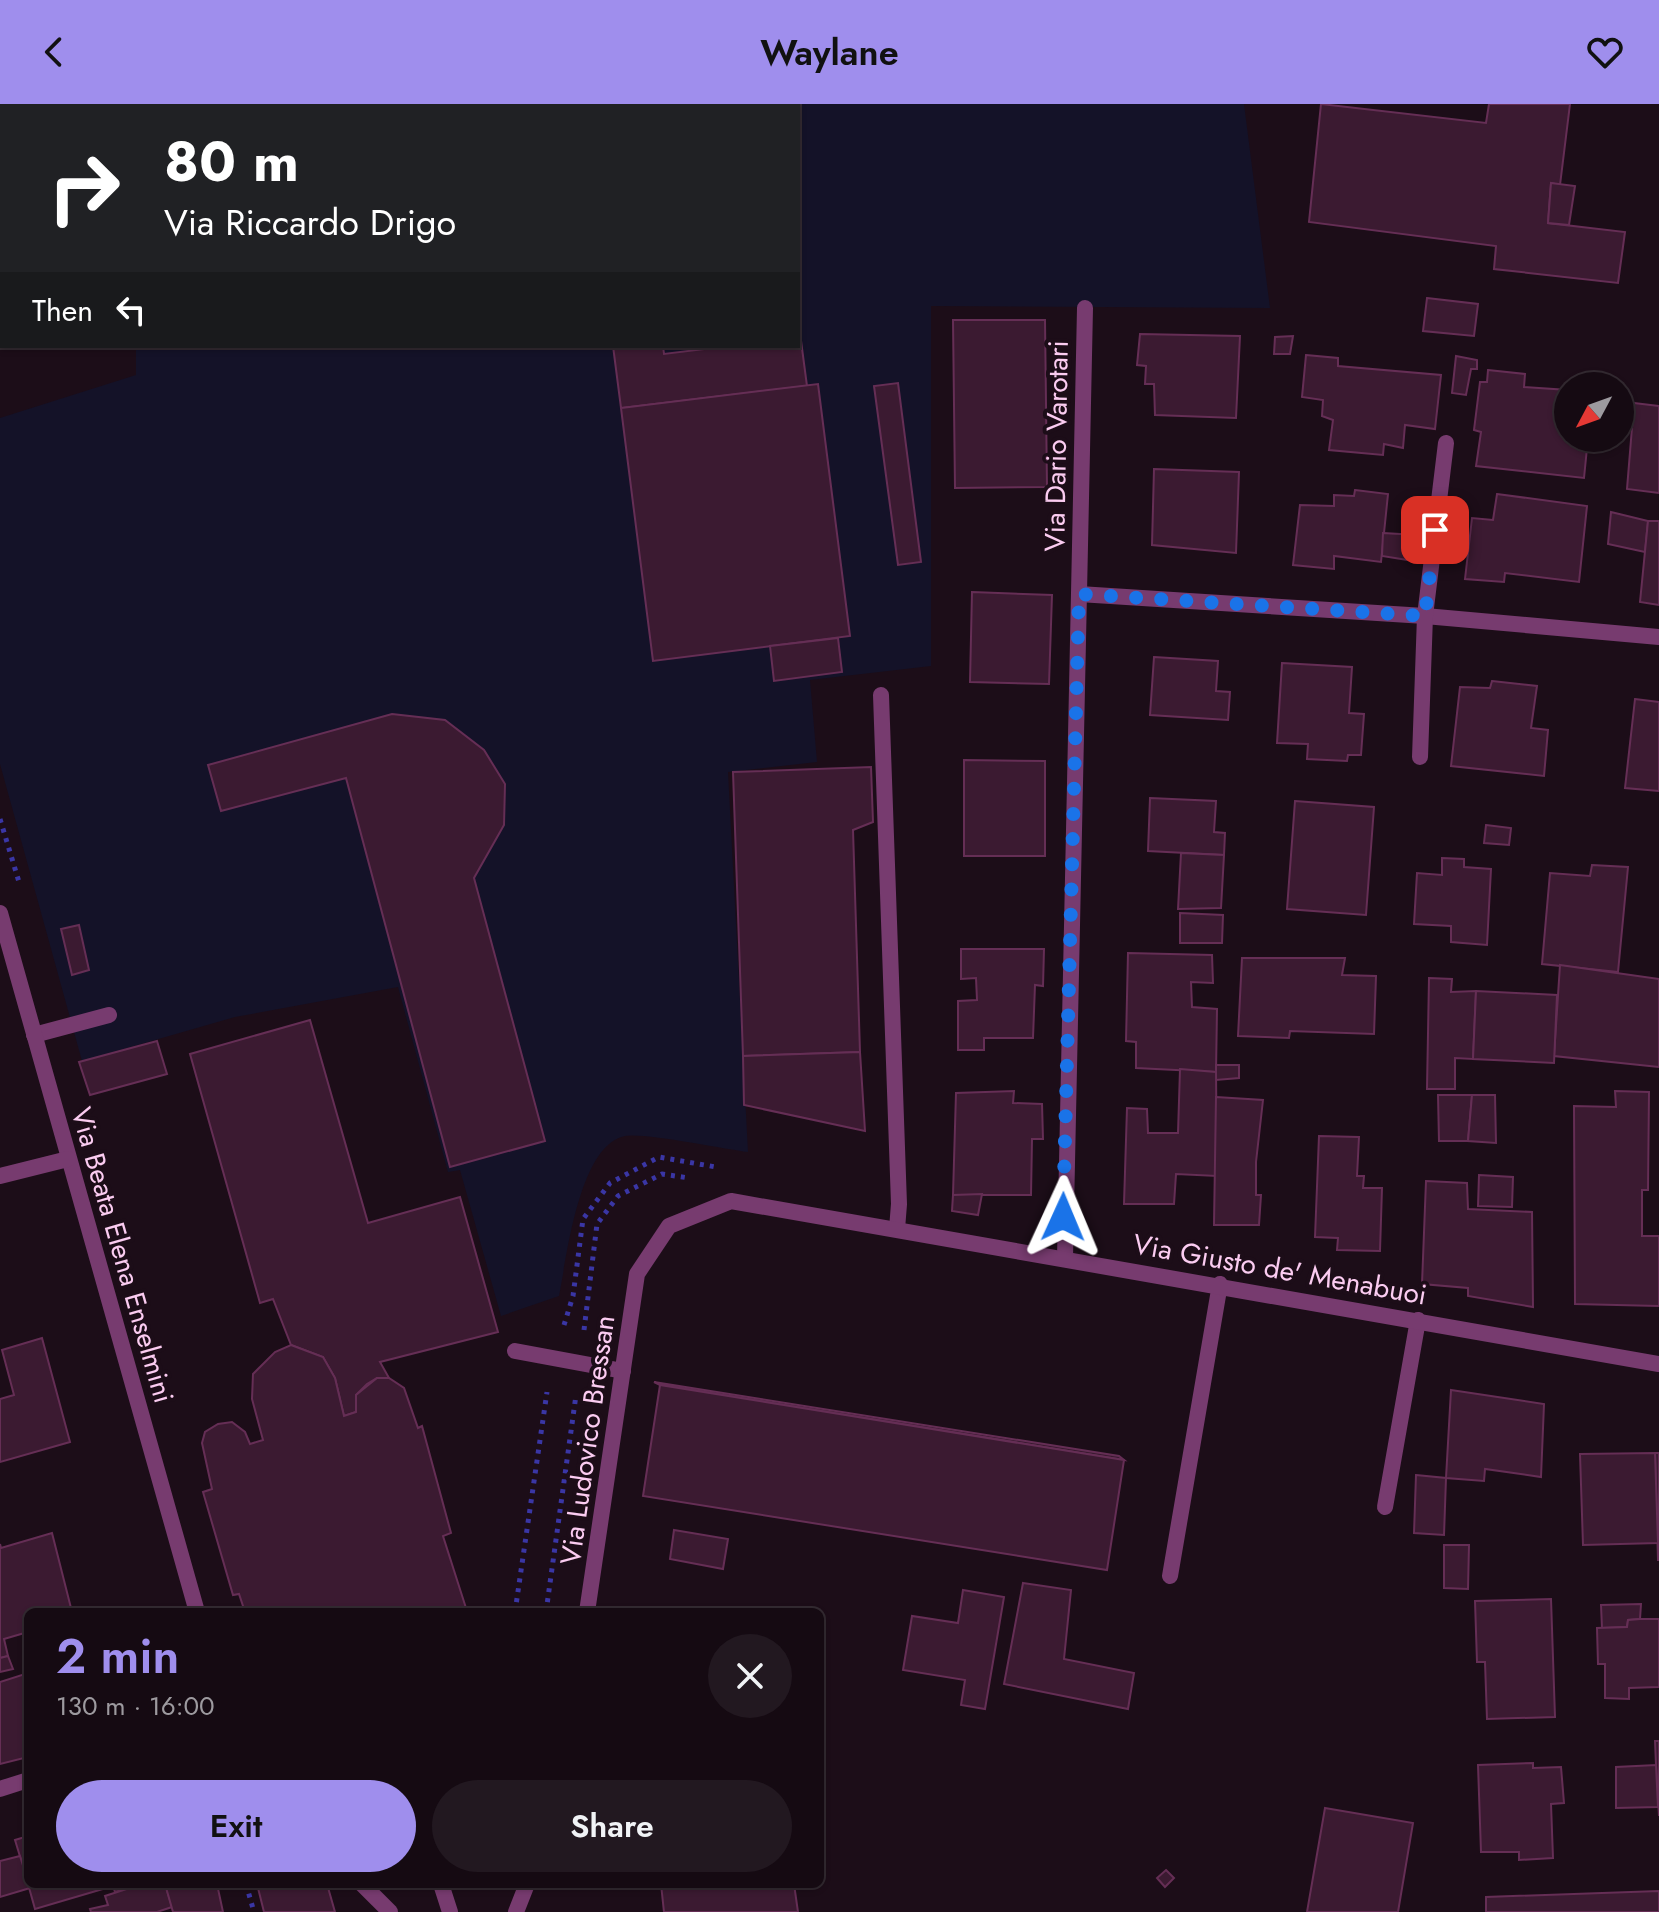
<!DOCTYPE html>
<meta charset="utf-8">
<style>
:root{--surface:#150a12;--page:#221820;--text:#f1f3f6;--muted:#9d9a9f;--line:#342b32;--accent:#9f8eed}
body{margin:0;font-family:Jost,sans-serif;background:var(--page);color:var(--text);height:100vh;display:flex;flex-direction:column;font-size:30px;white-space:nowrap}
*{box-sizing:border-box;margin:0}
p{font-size:26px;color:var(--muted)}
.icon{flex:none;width:44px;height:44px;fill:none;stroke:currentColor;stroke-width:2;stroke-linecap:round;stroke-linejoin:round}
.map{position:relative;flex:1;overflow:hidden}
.sheet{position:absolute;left:24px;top:1504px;width:800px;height:280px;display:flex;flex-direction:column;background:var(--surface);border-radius:12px;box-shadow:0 2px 6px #0004,0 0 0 2px var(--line)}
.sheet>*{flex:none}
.guide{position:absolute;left:0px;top:0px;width:800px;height:244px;box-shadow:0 2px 6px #0004,0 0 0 2px var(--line);background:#202124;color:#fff;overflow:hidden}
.needle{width:52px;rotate:229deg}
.fabs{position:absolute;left:1554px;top:268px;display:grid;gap:16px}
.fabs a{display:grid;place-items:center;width:80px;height:80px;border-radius:50%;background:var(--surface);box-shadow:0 2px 6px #0004,0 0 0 2px var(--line);font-size:40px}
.pin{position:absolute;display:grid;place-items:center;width:68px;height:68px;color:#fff;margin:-34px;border-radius:16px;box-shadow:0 4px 12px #0006}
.me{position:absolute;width:88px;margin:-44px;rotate:1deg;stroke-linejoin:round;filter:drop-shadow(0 0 6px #0008)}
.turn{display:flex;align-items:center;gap:28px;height:168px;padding:0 32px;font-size:36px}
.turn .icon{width:104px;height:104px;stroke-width:2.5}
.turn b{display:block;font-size:56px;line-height:68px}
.then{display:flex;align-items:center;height:76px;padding:0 32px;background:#0003;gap:16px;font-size:30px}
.round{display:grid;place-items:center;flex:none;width:84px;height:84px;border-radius:42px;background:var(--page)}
.overview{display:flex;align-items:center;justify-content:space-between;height:136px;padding:0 32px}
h1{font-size:48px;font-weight:600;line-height:60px;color:var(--accent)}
.action{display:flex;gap:16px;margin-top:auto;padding:16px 32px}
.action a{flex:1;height:92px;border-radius:48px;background:var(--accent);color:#111;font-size:32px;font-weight:600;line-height:92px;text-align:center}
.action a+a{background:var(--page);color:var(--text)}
header{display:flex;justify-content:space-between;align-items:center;height:104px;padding:0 32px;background:var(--accent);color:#111;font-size:36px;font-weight:600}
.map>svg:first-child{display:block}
</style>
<header><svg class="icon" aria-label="back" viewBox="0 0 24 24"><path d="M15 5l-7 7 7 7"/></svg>Waylane<svg class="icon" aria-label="heart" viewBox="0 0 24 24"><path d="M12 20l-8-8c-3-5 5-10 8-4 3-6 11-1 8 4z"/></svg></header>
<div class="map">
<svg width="1659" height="1808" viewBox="0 0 1659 1808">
<rect width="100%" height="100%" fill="#1c0d18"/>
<g fill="#141228">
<path d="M0,0H147L2,2L0,183Z"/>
<path d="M234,0H1244L1270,204L931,202V562L810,576L817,658L728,668L748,1048C725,1045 642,1028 625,1032C579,1041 567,1153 559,1192L501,1212L460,1066L448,1068L398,883L235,913L82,957L0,660V314L136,271V242H798V2Z"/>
</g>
<g fill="#3b1a31" stroke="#652e55" stroke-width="2">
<path d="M1321,0L1486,19L1489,0H1570L1560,81L1551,79L1548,119L1625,128L1618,179L1494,165L1496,142L1309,118Z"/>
<path d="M1551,79L1575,82L1569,121L1548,119Z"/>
<path d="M2,80V137L0,138V81Z"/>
<path d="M1427,194L1478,200L1474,232L1423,227Z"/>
<path d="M798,214L807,282L621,304L613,242H663L664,250L729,242H798Z"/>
<path d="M953,216H1045L1047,383L955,384Z"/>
<path d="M1140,230L1240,232L1236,314L1155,311L1154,280H1145L1146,262L1137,261Z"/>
<path d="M1293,232L1290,250H1274L1275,233Z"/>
<path d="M1306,251L1338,254V262L1441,271L1435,325L1405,321L1403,344L1384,340L1383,351L1329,346L1333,316L1322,312L1323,296L1302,293Z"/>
<path d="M1456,252L1477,256V265H1471L1466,291L1452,289Z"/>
<path d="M1488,266L1525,270L1524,283L1568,286V334H1588L1584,374L1476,362L1481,328L1474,326L1480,278H1487Z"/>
<path d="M898,279L921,458L898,461L874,282Z"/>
<path d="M818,280L850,532L653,557L621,304Z"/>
<path d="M1634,299L1659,302V389L1627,385Z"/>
<path d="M1154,365L1239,368L1236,449L1152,441Z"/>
<path d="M1355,386L1388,390L1381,458L1334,452V465L1293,461L1300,401L1334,402V391L1354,392Z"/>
<path d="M1497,390L1587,402L1579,478L1505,469L1504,478L1465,475L1472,414L1493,416Z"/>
<path d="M1611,408L1648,417L1645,448L1608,440Z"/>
<path d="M1648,417H1659V501L1640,498Z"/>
<path d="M1383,429L1417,431L1414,457L1382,452Z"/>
<path d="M972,488L1052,491L1049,580L970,578Z"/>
<path d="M838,534L842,568L774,577L770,542Z"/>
<path d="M1154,553L1218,557L1216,587L1230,588L1228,616L1150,611Z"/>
<path d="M1282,559L1352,563L1349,609L1364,610L1361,651H1348L1347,657L1307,655L1308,640L1277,639Z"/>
<path d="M1492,577L1537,582L1531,624L1548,626L1544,672L1451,662L1460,583L1490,584Z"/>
<path d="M1635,595L1659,598V687L1625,684Z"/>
<path d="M392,610L445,616L484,646L505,680L504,721L474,774L545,1037L450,1063L346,674L221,707L208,661Z"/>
<path d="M964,656L1045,657V752H964Z"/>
<path d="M871,663L873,718L853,726L860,948L743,952L733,668Z"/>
<path d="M1150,694L1216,697L1214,728L1225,729L1224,751L1148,747Z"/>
<path d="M1295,697L1374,703L1366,811L1287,805Z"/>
<path d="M1486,721L1511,724L1509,741L1484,739Z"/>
<path d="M1181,749L1224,751L1221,804L1178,805Z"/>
<path d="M1442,754L1464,755V763L1491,765L1487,841L1451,838V822L1414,820L1417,769L1442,771Z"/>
<path d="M1592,761L1628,763L1618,868L1542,860L1550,769L1590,772Z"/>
<path d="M1180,809L1223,811L1222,839H1180Z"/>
<path d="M79,821L89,866L72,871L61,825Z"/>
<path d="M961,845H1044L1043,882L1035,881L1033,934H984V946H958V897L977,896L976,874L961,875Z"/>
<path d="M1128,849L1212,851L1213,879L1191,878L1192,903L1217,905L1216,968L1136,964V938L1126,937Z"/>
<path d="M1242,854H1345L1342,871L1376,872L1374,930L1290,927L1289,934L1238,932Z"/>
<path d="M1560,861L1659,875V963L1554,952Z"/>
<path d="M1429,874L1452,875L1451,888L1476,887L1473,955L1455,954V985H1427Z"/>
<path d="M1476,887L1557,891L1554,959L1473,955Z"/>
<path d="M310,916L368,1119L460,1093L498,1228L380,1258L389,1274H377L367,1280L356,1291V1308L344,1312L335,1274L323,1253L291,1241L273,1195L260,1199L190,950Z"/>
<path d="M157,937L167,970L90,991L79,958Z"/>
<path d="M860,948L865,1027L744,1001L743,952Z"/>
<path d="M1216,961H1239V974L1216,976Z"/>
<path d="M1180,965L1216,968L1217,1072L1176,1070L1174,1100H1124L1127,1004L1147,1005L1148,1029H1178Z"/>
<path d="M1014,987L1013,999L1042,1000L1043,1035H1032L1031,1091H953L956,989Z"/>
<path d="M1615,987L1649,988L1648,1086H1642V1132H1659V1202L1575,1200L1574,1002L1616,1003Z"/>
<path d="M1438,991H1472L1468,1037H1439Z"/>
<path d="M1472,991H1495L1496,1039L1468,1037Z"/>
<path d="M1216,993L1263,996L1256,1058V1091H1261L1259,1121H1214Z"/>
<path d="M1319,1032L1359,1033L1357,1072H1364L1363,1084H1382L1380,1147L1337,1146L1338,1134L1315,1133Z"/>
<path d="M1479,1071L1513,1073L1512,1103L1478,1102Z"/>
<path d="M1426,1077L1467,1079L1468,1105L1532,1108L1533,1203L1468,1192V1184L1422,1180Z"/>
<path d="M982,1090L978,1111L952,1107L953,1091Z"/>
<path d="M42,1234L70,1338L0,1358V1295L14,1291L2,1246Z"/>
<path d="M291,1241L323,1253L335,1274L344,1312L356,1308V1291L377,1274H389L404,1284L418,1324L422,1322L451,1429L443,1432L466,1504L453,1508H245L239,1490L233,1491L203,1388L212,1385L202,1339L205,1328L218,1320L232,1318L245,1328L250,1340L263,1336L252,1295L253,1270L275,1248Z"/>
<path d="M654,1278L1119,1352L1124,1356L660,1281Z"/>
<path d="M660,1281L1124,1356L1107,1466L643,1392Z"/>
<path d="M1451,1286L1544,1300L1541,1373L1485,1365L1484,1377L1446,1374Z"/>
<path d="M1655,1349H1659V1456H1658Z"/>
<path d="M1655,1349L1658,1439L1583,1441L1580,1350Z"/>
<path d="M1416,1371L1446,1374L1444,1431L1414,1429Z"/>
<path d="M674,1426L728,1435L723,1465L670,1455Z"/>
<path d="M52,1429L72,1508H28V1528L4,1535L8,1552L0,1554V1440L1,1444Z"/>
<path d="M1444,1441H1469L1468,1485L1444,1484Z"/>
<path d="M1023,1479L1071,1486L1064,1555L1134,1569L1128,1605L1004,1580Z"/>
<path d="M963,1486L1004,1493L985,1605L961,1601L965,1576L903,1566L912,1512L958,1519Z"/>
<path d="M1551,1495L1555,1613L1487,1615L1485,1558H1477L1475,1497Z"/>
<path d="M1641,1500L1640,1515L1628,1516L1627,1523L1602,1524L1601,1501Z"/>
<path d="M1640,1515H1659V1583L1629,1584V1595L1605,1594V1560H1598L1597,1524L1627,1523L1628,1516Z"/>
<path d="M8,1552L13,1565L0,1568V1554Z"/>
<path d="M28,1569V1653L0,1660V1578Z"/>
<path d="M1655,1637H1659V1712L1656,1661Z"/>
<path d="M1533,1659V1664L1561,1663L1564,1699L1551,1700L1553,1754L1519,1756V1748H1481L1478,1661Z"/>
<path d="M1656,1661L1658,1703L1616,1704V1663Z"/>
<path d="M1325,1704L1413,1719L1398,1808H1307Z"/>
<path d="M28,1732V1779L15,1736Z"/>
<path d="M20,1752L30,1784L0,1793V1757Z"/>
<path d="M1166,1766L1174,1774L1165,1783L1157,1774Z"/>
<path d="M28,1780H142L115,1788L113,1782L35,1805Z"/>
<path d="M142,1780H165L172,1803L157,1808H91L90,1805L108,1801L105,1792Z"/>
<path d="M165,1780H217L223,1808H173Z"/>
<path d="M257,1780H327L335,1808H264Z"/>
<path d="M794,1780L798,1808H664L661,1780Z"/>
<path d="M1659,1787V1808H1486V1793Z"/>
</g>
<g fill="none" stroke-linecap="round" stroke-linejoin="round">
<g stroke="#3a36a5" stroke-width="5" stroke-dasharray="4 6" stroke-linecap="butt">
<path d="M0,715L19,778"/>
<path d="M564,1221L573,1192L583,1115L610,1079L659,1053L716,1063"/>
<path d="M584,1226L597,1120L618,1092L662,1070L689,1074"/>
<path d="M515,1508L547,1288"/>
<path d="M546,1508L576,1291"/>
<path d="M246,1780L254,1808"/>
</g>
<g stroke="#773b6f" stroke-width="16">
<path d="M881,591L899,1100L897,1125"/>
<path d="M34,931L109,911"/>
<path d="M515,1247L623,1267"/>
<path d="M1385,1403L1418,1216"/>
<path d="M1170,1472L1220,1180"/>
<path d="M0,1685L28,1676"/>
<path d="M441,1780L450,1808"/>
</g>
<g stroke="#773b6f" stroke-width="16">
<path d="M1079,490L1425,512L1659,533"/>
<path d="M1420,653L1425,512L1446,339"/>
<path d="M0,809L197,1508"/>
<path d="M0,1072L68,1055"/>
<path d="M1065,1154L1085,204"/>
<path d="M587,1508L637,1170L669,1122L731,1097L1659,1260"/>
<path d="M362,1780L390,1808"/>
<path d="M516,1808L527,1780"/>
</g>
</g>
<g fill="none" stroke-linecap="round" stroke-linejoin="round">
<path stroke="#1a73e8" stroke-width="14" stroke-dasharray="0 25.2" d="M1063,1113L1079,490L1425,512L1435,426"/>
</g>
<g text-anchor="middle" stroke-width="8" stroke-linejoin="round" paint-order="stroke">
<g font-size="28" fill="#fbccf1" stroke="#1c0d18">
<text transform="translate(1056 342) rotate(-89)" y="10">Via Dario Varotari</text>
<text transform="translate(123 1151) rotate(74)" y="10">Via Beata Elena Enselmini</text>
<text transform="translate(1280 1165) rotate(10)" y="10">Via Giusto de' Menabuoi</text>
<text transform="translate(587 1336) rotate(-82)" y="10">Via Ludovico Bressan</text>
</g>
</g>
</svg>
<div class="fabs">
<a><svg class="needle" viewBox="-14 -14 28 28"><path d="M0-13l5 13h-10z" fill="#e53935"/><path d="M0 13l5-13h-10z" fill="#9d9a9f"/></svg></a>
</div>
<div class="pin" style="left:1435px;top:426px;background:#d93025"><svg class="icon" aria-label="arrive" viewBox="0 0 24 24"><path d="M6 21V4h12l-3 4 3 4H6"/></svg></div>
<svg class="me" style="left:1063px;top:1113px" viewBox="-20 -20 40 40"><path d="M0-17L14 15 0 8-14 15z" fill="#1a73e8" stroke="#fff" stroke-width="4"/></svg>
<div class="guide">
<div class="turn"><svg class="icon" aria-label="right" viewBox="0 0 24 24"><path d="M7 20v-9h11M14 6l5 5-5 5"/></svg><div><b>80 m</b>Via Riccardo Drigo</div></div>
<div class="then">Then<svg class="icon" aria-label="left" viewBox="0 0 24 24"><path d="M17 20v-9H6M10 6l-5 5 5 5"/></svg></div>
</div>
<section class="sheet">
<div class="overview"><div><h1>2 min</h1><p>130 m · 16:00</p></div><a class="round"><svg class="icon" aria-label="close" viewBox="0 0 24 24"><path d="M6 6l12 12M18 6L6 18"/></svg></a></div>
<div class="action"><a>Exit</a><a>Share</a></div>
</section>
</div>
